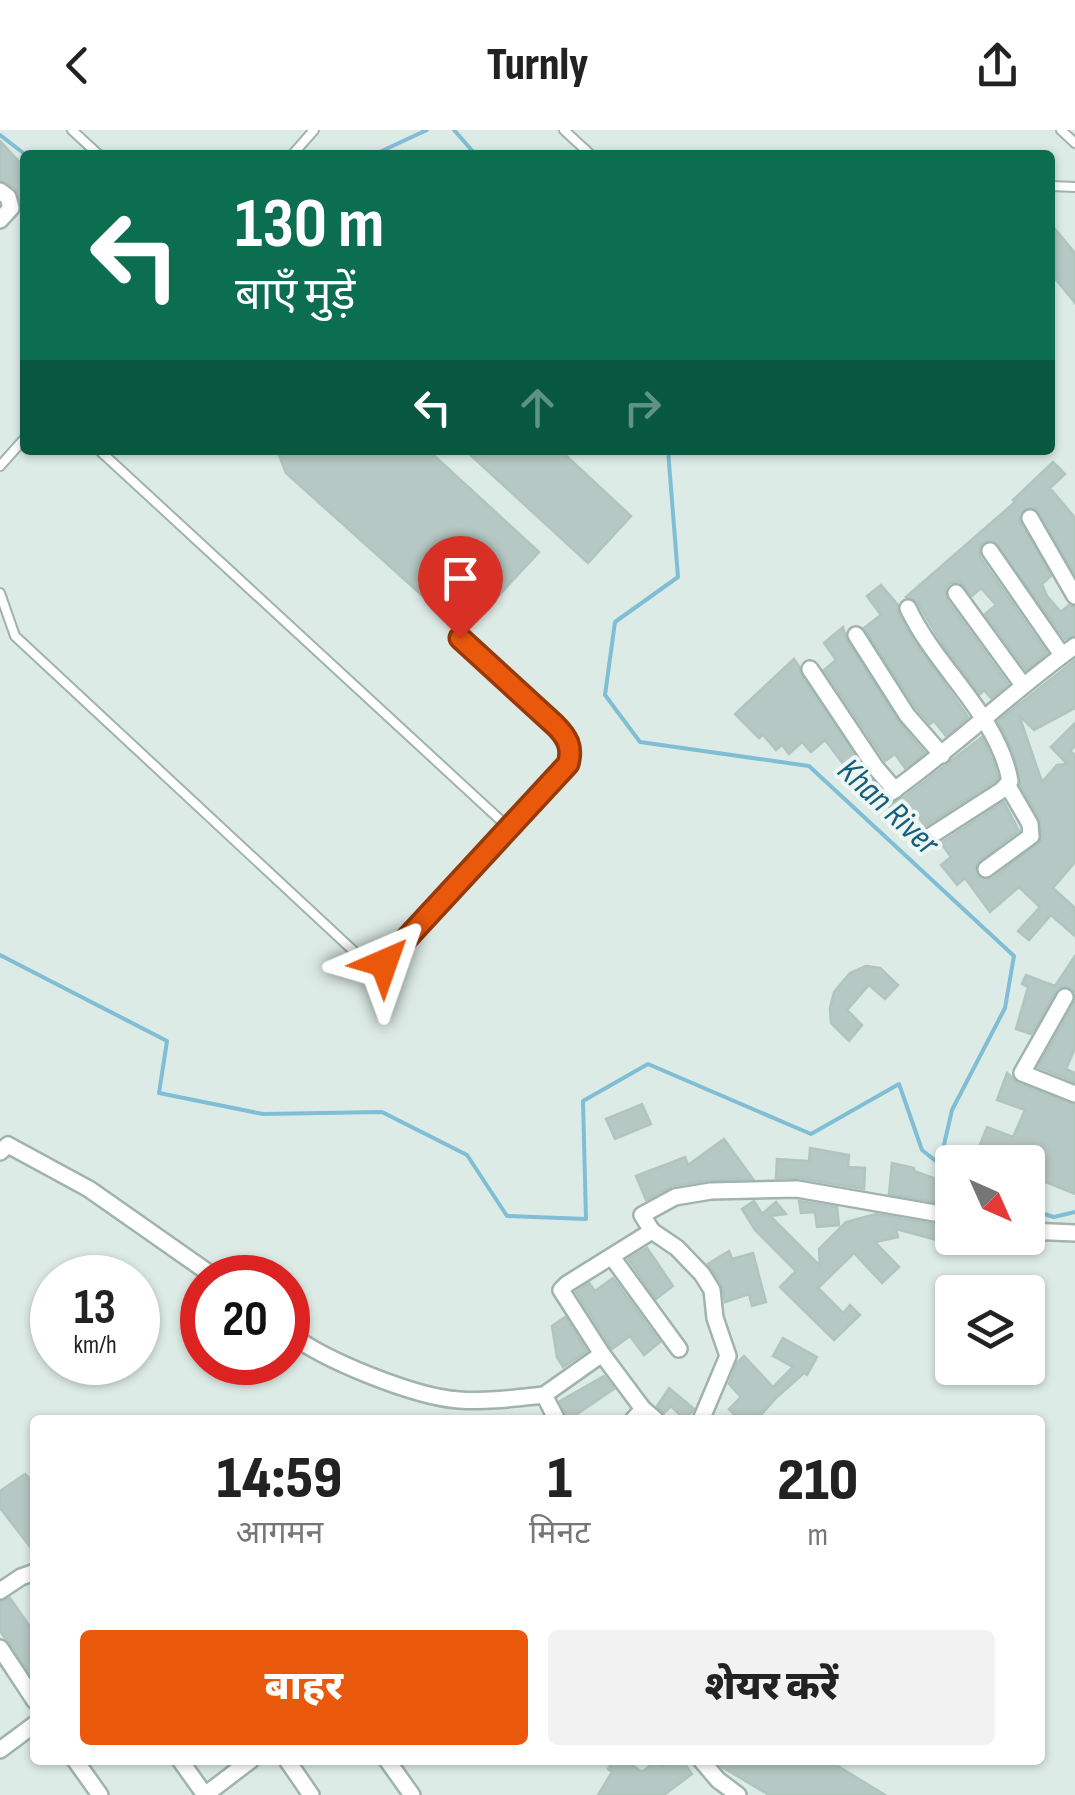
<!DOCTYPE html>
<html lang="hi">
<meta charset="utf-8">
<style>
:root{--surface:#fff;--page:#f2f2f2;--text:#222;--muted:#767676;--accent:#ea580c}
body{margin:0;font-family:"Sofia Sans Condensed","Noto Sans Devanagari",sans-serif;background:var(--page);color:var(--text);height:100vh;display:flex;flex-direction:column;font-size:38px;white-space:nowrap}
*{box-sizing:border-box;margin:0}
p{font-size:32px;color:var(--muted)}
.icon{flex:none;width:55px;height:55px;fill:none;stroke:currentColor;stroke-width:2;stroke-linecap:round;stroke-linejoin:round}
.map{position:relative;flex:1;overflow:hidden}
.side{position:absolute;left:30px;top:1285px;width:1015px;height:350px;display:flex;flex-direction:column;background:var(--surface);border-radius:10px;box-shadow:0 2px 8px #0004}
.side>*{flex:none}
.hud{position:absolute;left:20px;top:20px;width:1035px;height:305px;border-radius:10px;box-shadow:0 2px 8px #0004;background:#0b6e4f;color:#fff;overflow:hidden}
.needle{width:65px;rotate:135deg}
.tools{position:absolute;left:935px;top:1015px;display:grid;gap:20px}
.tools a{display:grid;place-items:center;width:110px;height:110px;border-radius:10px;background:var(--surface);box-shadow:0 2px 8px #0004;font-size:50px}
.speed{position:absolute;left:30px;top:1125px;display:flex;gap:20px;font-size:50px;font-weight:700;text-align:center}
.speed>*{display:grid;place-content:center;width:130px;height:130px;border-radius:50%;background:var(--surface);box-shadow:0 2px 8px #0004;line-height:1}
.speed small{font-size:25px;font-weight:400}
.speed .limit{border:15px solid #d22;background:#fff;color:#111}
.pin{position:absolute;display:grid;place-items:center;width:85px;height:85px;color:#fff;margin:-102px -42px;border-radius:50% 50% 50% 0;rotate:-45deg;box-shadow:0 0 10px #0007}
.pin .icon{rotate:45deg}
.me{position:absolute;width:110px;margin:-55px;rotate:43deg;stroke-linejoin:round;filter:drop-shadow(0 0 8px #0008)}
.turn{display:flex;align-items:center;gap:35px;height:210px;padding:0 50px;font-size:45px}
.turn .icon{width:130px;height:130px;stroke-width:2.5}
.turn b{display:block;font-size:70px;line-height:85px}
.lanes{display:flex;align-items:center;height:95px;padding:0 50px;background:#0003;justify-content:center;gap:50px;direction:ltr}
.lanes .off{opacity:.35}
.eta{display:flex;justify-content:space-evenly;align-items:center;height:170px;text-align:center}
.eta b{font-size:60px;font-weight:800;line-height:70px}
.cta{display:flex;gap:20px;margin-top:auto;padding:20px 50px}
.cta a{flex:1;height:115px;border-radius:10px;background:var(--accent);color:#fff;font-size:40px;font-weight:800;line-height:115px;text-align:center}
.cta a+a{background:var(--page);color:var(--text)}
header{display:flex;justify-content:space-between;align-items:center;height:130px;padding:0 50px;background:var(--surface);font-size:45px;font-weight:800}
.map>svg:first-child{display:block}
</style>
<header><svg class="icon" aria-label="back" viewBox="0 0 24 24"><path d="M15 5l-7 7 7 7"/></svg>Turnly<svg class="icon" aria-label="share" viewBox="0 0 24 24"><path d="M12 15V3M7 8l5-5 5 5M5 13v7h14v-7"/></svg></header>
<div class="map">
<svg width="1075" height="1665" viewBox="0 0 1075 1665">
<rect width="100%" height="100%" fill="#ddebe6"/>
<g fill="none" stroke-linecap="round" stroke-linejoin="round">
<g stroke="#80bed5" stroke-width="4">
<path d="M454,0L476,25"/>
<path d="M0,5L26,25"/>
<path d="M373,25L427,0"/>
<path d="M668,320L678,447L615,492L605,565L640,612L809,636L1014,826L1005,878L952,980L940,1032"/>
<path d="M0,825L167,911L159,963L263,984L382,982L467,1025L507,1086L586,1089L583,971L648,934L811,1004L899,954L922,1020L952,1044"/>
<path d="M1028,1079L1054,1087L1075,1082"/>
</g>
</g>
<g fill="#b6c8c3" stroke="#b0c5be" stroke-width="2.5">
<path d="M0,11L25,38V68L21,72L15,58L0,50Z"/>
<path d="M1050,93L1075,123V173L1050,142Z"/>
<path d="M277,320H428L539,422L464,503L286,343Z"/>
<path d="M465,320H560L631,386L588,433Z"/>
<path d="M1053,332L1065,344L1050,358L1075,388V444L1036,379L1025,378L1019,389L1051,446L1042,454L1047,466L1061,482L1069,475L1075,477V505L1065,509L994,411L980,415V427L1047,523L1026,540L985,484L996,475L981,458L972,466L960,452L950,453L945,459L947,470L1008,554L991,568L984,560L980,564L943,515L917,472L906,467L1015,372L1013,370Z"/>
<path d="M881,455L898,475V483L911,506L968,587L946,606L934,591L930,594L916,578L864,498L881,485L867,466Z"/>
<path d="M843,497L847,511L898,591L925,623L905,638L895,624L885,631L824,540L836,530L824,513Z"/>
<path d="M794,529L799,536L801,545L880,659V669L874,674L850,651L840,638L844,635L825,610L811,622L802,612L789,624L782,615L776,620L763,605L759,608L735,584Z"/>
<path d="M1075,530V578L1034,600L1019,585L1042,652L1057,635L1067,634L1051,617L1075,593V616L1070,621L1075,625V732L1053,758L1075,778V806L1051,785L1029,810L1018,801L1040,777L1019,757L990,782L965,748L957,755L941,735L951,727L941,713L1004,672L1019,701L979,731L975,739L978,746L992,749L1041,711L1040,689L1020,655L1014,624L998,591Z"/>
<path d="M982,607L993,631L998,648L995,651L925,696L914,680L899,690L887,674L902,669Z"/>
<path d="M1075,826V862L1066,856L1059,858L1031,904L1016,899L1028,857L1022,854L1026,845L1055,856Z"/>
<path d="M866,836L880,838L898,855L885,869L869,855L847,880L862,895L849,911L831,893L830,878L834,862L850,843Z"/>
<path d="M1075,872V918L1066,939L1075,943V952L1038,937Z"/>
<path d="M1007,943L1018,953L1075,975V1064L1028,1045V1032H973L987,997L1013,1007L1025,980L997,970Z"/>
<path d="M642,974L651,994L615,1009L606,989Z"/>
<path d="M724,1009L753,1049L711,1050L673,1056L646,1070L636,1046L685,1027L688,1035Z"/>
<path d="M810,1018L849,1025L848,1037L865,1038L864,1059L799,1048H776L777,1029L809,1031Z"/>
<path d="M892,1033L914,1038V1041L936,1049L938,1045L952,1051V1075L889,1064Z"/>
<path d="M754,1071L762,1084L776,1072L786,1084L770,1086L820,1136L819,1119L846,1092L876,1084L952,1097V1114L896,1099L898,1107L875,1112L899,1137L882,1153L854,1123L818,1158L843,1183L850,1175L860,1185L834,1210L780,1157L796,1141L755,1100L742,1079Z"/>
<path d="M799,1071L837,1077L839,1095L817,1097L815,1082L801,1083Z"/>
<path d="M647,1118L673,1156L656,1169L628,1129Z"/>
<path d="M729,1121L732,1129L753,1123L766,1172L752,1176L749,1164L725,1172L722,1155L708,1134Z"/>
<path d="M613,1148L660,1212L644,1225L630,1206L612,1219L576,1162L589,1153L595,1161Z"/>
<path d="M565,1187L587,1221L563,1237L557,1227L552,1196Z"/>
<path d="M783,1208L817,1227L807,1245L804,1243L777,1267L758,1288L753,1284L747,1290H739L729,1279L741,1267L729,1254L737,1233L744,1226L773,1257L793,1237L773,1226Z"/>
<path d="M604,1246L614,1259L568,1290L560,1271Z"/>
<path d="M669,1258L694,1279L685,1290L671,1276L664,1283L657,1276Z"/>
<path d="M25,1344L35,1354V1423L0,1378V1361Z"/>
<path d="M10,1468L35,1504V1551L0,1501V1472Z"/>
<path d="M614,1630H625L642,1642L657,1630L662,1637L672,1630H682L692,1644L664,1665H598L612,1642L608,1639Z"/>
<path d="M716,1630H828L885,1665H769L722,1637Z"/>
</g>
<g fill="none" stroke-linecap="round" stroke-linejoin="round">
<defs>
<g id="service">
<path d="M72,0L99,25"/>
<path d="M564,0L591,25"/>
<path d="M1061,0L1075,13"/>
<path d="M292,25L314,0"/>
<path d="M1050,56L1075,57"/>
<path d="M99,320L509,698"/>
<path d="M0,336L25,308"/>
<path d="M0,463L15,506L373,839L384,833L568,634L571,622L566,607L460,509"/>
</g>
<g id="minor">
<path d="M0,61L8,67L11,78L0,90"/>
<path d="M1030,388L1075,466"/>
<path d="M990,421L1062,525"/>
<path d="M956,463L1023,555"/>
<path d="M908,478C936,538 998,585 1010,651L1002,660L932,705"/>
<path d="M856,505L907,585L942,625"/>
<path d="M810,539L876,638L895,660"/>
<path d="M890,663C955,617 1011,562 1075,516"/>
<path d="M986,739L1031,706L1030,694L1008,656"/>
<path d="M1065,867L1022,943L1075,964"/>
<path d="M0,1022L8,1015L89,1059L216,1148"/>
<path d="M652,1101L677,1118L702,1144L712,1160L715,1188L728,1226L701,1290"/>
<path d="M1028,1101L1075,1103"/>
<path d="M612,1127L679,1219"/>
<path d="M288,1202C322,1230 415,1267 459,1270C488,1272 516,1268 544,1265"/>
<path d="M602,1224L643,1279"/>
<path d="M557,1290L544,1265L602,1224L561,1160L567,1154L652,1101L642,1085L675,1067L711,1061L797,1059L952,1086"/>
<path d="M633,1290L643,1279L656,1290"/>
<path d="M0,1461L21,1447L35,1442"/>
<path d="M0,1518L35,1571"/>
<path d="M0,1620L35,1594"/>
<path d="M75,1630L100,1665"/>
<path d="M180,1630L205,1665"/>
<path d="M287,1630L311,1665"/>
<path d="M387,1630L412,1665"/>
<path d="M701,1630L718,1650L738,1665"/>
<path d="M205,1665L251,1630"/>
</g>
</defs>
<use href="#service" stroke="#a0b3ae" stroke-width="12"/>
<use href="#minor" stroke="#a0b3ae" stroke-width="20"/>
<use href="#service" stroke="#fff" stroke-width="8"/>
<use href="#minor" stroke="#fff" stroke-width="15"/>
</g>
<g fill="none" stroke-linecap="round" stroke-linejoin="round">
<defs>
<path id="route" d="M384,833L568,634C573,617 567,607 555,595L460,508"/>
</defs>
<use href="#route" stroke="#983908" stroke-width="25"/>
<use href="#route" stroke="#ea580c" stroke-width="18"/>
</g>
<g text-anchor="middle" stroke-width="8" stroke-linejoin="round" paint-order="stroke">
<g font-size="35" font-style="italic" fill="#145e7b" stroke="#eef7f4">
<text transform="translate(889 676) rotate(43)" y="12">Khan River</text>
</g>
</g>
</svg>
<div class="tools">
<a><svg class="needle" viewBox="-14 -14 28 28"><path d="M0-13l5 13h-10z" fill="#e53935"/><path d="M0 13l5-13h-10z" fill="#767676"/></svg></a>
<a><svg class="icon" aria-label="layers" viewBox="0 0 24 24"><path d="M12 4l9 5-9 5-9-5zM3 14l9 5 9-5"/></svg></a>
</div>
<div class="speed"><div>13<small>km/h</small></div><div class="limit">20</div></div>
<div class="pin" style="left:460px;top:508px;background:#d93025"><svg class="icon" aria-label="arrive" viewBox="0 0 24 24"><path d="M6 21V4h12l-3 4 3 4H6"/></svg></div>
<svg class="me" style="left:384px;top:833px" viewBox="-20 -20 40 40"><path d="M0-17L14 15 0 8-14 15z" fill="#ea580c" stroke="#fff" stroke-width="4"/></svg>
<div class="hud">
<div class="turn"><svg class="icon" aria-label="left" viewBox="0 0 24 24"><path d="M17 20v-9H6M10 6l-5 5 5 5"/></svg><div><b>130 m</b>बाएँ मुड़ें</div></div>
<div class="lanes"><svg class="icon" aria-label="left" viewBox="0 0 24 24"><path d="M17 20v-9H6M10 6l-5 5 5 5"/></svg><svg class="icon off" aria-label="ahead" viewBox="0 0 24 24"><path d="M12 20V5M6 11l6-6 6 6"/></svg><svg class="icon off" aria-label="right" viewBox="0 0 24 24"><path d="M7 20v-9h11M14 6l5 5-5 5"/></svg></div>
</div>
<section class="side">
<div class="eta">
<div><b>14:59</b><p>आगमन</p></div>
<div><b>1</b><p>मिनट</p></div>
<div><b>210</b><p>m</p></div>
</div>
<div class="cta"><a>बाहर</a><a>शेयर करें</a></div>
</section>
</div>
